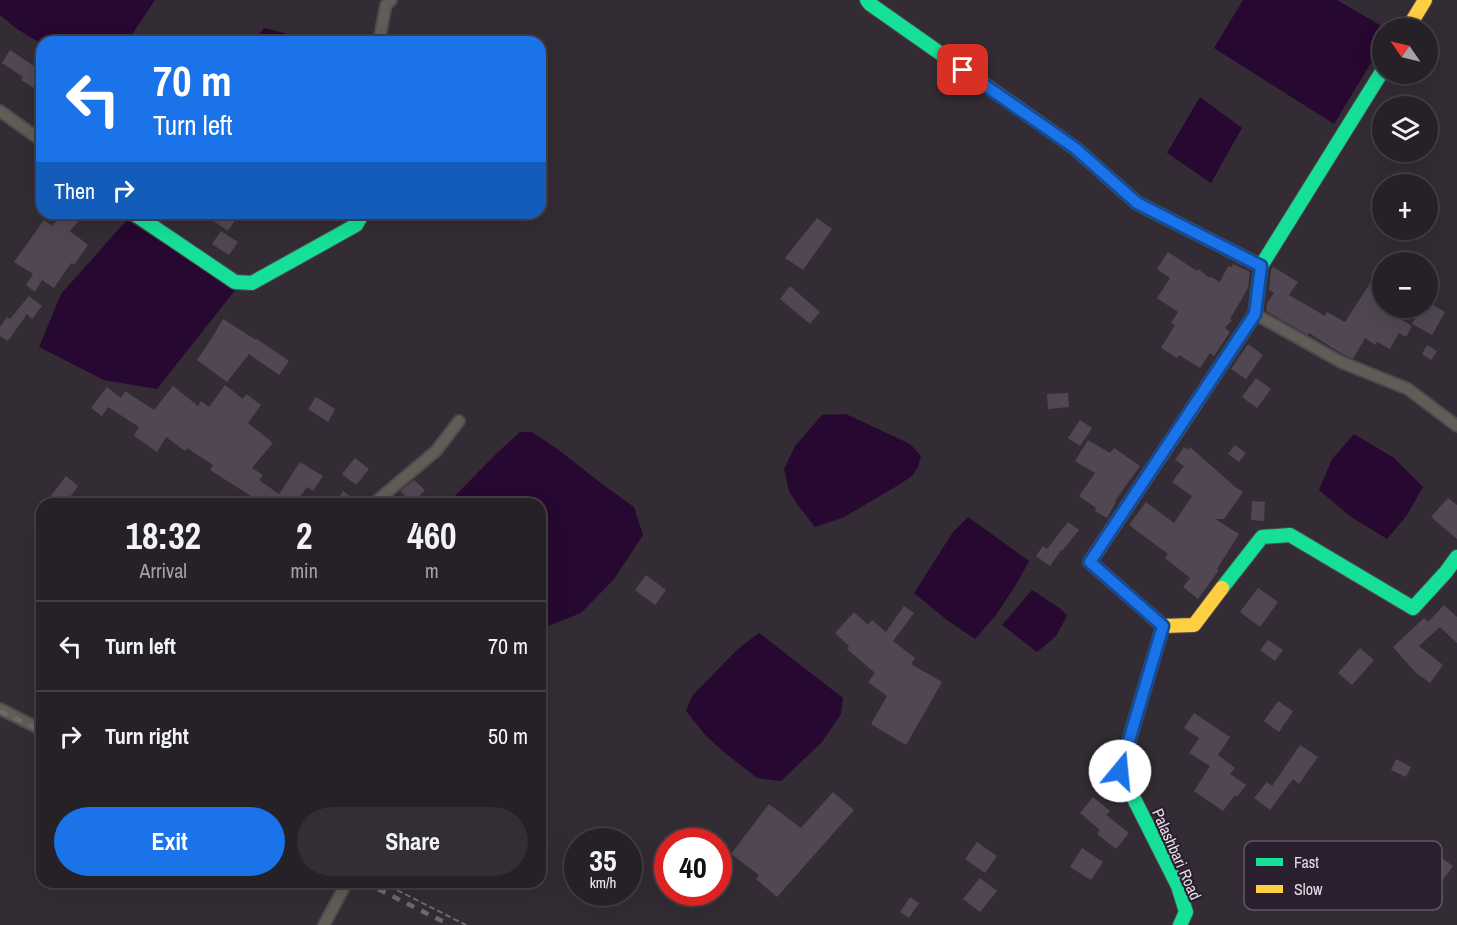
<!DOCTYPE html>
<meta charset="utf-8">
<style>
:root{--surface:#262127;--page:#322e33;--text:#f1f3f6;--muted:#a4a3a7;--line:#423e44;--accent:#1a73e8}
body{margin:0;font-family:"Archivo Narrow",sans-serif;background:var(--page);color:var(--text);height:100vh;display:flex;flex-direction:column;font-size:22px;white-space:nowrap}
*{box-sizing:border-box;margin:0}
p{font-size:20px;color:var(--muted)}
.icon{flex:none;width:33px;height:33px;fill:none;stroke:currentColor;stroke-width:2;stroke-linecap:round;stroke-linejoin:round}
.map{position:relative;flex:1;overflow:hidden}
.drawer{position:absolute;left:36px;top:498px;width:510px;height:390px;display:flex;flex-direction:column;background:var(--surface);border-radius:18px;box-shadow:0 6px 24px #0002,0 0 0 2px var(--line)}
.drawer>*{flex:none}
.guide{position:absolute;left:36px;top:36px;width:510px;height:183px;border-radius:18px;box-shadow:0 6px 24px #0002,0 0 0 2px var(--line);background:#1a73e8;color:#fff;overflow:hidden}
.needle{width:39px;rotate:304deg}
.controls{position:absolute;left:1372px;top:18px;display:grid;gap:12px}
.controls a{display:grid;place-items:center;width:66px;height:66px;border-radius:50%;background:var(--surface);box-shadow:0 6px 24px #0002,0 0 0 2px var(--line);font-size:30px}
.speed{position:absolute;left:564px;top:828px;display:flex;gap:12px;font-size:30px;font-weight:700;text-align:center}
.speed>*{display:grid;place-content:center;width:78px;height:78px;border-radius:50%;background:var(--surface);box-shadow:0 6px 24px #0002,0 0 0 2px var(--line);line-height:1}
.speed small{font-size:15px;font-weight:400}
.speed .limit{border:9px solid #d22;background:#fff;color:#111}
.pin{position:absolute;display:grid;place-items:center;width:51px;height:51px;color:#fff;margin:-26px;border-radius:12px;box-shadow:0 3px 9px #0006}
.me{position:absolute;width:66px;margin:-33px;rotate:17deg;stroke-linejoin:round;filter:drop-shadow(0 0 4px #0008)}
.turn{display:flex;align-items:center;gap:21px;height:126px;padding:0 18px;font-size:27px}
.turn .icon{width:78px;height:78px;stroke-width:2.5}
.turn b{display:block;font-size:42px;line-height:51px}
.then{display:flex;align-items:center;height:57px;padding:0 18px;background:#0003;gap:12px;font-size:22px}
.eta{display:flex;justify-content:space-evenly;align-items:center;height:102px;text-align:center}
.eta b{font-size:36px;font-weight:700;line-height:42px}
.primary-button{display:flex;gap:12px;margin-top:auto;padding:12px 18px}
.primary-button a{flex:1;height:69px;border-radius:36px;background:var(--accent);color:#fff;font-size:24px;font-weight:700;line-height:69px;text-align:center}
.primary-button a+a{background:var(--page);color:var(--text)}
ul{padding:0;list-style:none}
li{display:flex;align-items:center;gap:18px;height:90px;padding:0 18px;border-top:2px solid var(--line)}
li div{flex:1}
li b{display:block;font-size:22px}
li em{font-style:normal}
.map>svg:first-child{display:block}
</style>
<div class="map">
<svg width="1457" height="925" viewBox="0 0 1457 925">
<rect width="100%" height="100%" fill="#332c34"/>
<g fill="#270830">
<path d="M0,0H155L127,42H42V44L17,29L0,15Z"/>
<path d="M1243,0H1337L1385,28H1383V43L1334,124L1214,48Z"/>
<path d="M264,28L284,33L302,42H254Z"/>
<path d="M1200,97L1242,128L1211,183L1167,153Z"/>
<path d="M127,220L236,289L157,389L104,380L39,347L61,294Z"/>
<path d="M846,414L910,444L921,456L918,467L912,476L897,486L844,517L815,527L797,504L789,491L784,469L795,446L822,415Z"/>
<path d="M520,432H532L560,451L602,484L634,507L643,535L614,579L581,613L540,629V504H447L497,453Z"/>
<path d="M1354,434L1394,458L1423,487L1407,515L1387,539L1351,517L1319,490L1332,459Z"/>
<path d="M968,517L1029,561L1017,583L996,615L975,639L947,620L914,593L953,532Z"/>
<path d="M1032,590L1061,609L1067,616L1056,636L1037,652L1002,625Z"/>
<path d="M759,633L843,698L841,714L822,742L781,781L757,778L725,753L706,736L686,711L692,696L738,649Z"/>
</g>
<g fill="#504753">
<path d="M10,50L42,71V76L34,88L21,80L23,77L2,63Z"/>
<path d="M64,213H68L78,222L70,231L88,245L74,265L71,263L54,288L42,280L35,292L26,285L33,274L14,262L44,220L52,226Z"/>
<path d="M202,213H231L237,217L228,231Z"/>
<path d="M817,218L832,229L803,270L785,258Z"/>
<path d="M221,231L238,242L229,255L212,244Z"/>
<path d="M1168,252L1197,271L1198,269L1210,278L1211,277L1220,282L1228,266L1232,267L1233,264L1250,272L1248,288L1230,319L1232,320L1225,328L1230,332L1214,356L1210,353L1200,368L1179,355L1177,358L1161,348L1175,325L1171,323L1178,312L1157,298L1170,278L1157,269Z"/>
<path d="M1383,263V308L1412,326L1406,337L1399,333L1390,349L1377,342L1375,345L1365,338L1353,359L1344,355L1309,333L1308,335L1266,311L1267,303L1274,293L1269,290L1271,270L1273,267L1298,282L1289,295L1325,316L1327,312L1345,322Z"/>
<path d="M790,286L820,312L810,324L780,299Z"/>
<path d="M29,296L42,306L32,319L27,314L8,341L0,336V327L7,317L10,319Z"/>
<path d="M1428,302L1445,312L1432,335L1412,324L1421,308H1428Z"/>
<path d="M223,319L256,340L257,339L289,361L279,375L249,354L227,382L197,360L212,338Z"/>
<path d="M1248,344L1263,355L1246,379L1231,369Z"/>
<path d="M1427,345L1437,351L1431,360L1422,354Z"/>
<path d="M1256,378L1271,389L1257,408L1242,397Z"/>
<path d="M225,385L243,399L246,394L261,405L248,423L273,443L252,468L263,475L259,480L279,494L300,462L323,476L313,491L307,487L295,504H254L257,500L210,470L213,465L187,448L185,451L166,437L157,452L134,436L139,427L108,407L102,416L91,408L107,387L121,398L125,391L154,410L173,386L198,406L201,401L209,407Z"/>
<path d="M1068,393L1069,407L1048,409L1047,394Z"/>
<path d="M316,397L335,409L328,422L308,409Z"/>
<path d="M1080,420L1092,428L1080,446L1068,438Z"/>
<path d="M1088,440L1110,453L1114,448L1140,466L1115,501L1116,502L1107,518L1095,511L1096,508L1079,496L1095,473L1075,461Z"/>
<path d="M1235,445L1246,453L1239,462L1228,454Z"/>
<path d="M1184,447L1188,450L1190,447L1234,486L1243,492L1224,519H1215L1239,534L1217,569L1219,570L1198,599L1183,587L1190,578L1165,558L1168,554L1129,525L1146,502L1174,523L1192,496L1172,482L1184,466L1175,460Z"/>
<path d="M355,458L369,469L356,485L342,474Z"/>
<path d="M66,476L78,486L65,504H59L50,497Z"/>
<path d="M414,480L425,490L413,503L400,491Z"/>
<path d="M343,491L361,504H334Z"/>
<path d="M1448,498L1457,505V539L1431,517Z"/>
<path d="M1252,501L1265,502L1264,521L1251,520Z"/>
<path d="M1068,522L1079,530L1062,551L1061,550L1050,566L1036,556L1043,546L1047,549Z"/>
<path d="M646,575L666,590L655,605L635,590Z"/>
<path d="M1258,588L1278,602L1260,627L1240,612Z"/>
<path d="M1444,605L1457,617V643L1440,627L1419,646L1443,665L1430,683L1415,672L1393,647L1424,618L1428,622Z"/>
<path d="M904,606L914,613L893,641L915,658L911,664L942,682L906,745L871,724L887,696L868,682L875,673L847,649L849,646L835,633L854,612L868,625L872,620L886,632Z"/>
<path d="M1268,640L1283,650L1275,661L1260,650Z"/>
<path d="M1360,648L1374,660L1352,685L1338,673Z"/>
<path d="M1278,701L1293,711L1279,732L1264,721Z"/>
<path d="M1194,713L1230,737L1218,755L1235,768L1230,774L1246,785L1237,797L1235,795L1223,811L1194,791L1210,766L1189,753L1199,738L1184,728Z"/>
<path d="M1300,745L1318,757L1299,784L1293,779L1270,810L1254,798L1267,782L1272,786Z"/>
<path d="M1396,759L1411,767L1406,777L1391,770Z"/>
<path d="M833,792L854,810L777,897L756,879L759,875L731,854L769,804L801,828Z"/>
<path d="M1093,797L1110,811L1106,815L1129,833L1116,849L1097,834L1100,830L1080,813Z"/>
<path d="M977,842L997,856L985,873L965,859Z"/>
<path d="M1082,848L1103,862L1091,880L1070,867Z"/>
<path d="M1440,857L1453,866L1433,894L1420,884Z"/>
<path d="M980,878L997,891L980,912L963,899Z"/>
<path d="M910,897L919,903L909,918L900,912Z"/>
</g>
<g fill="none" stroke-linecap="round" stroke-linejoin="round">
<defs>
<g id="street">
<path d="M386,42L380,36L386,5L391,0"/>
<path d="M0,111L42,141"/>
<path d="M1255,314L1341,362L1408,389L1457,426"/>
<path d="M373,504L436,451L459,421"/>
<path d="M0,709L42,730"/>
<path d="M324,925L347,882"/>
</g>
<g id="fast">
<path d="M867,0L870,4L1075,148L1137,203L1261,266"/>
<path d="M133,213L235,282L252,283L356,225L363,213"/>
<path d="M1196,403L1255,314L1261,266L1383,70"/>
<path d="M1222,588L1262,537L1290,535L1413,608L1446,572L1457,557"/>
<path d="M1163,626L1120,771L1178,886L1186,912L1180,925"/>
</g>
<g id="slow">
<path d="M1408,28L1425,0"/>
<path d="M1196,403L1090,562L1163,626L1194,625L1222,588"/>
</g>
</defs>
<use href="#street" stroke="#4e4950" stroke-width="14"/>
<use href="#fast" stroke="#4e4950" stroke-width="16"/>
<use href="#slow" stroke="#4e4950" stroke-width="16"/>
<path stroke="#6e6a69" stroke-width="2" stroke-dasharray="6 3" stroke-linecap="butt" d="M381,882L466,925"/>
<use href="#street" stroke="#615c56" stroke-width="10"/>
<use href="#fast" stroke="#16e098" stroke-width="14"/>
<use href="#slow" stroke="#ffcf43" stroke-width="14"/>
<g stroke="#6e6a69" stroke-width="4.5" stroke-dasharray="8 8" stroke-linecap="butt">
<path d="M0,711L42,731"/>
<path d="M364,882L450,925"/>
</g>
</g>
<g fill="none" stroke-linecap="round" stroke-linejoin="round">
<defs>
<path id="route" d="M963,70L1075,148L1137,203L1261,266L1255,314L1090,562L1163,626L1120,771"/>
</defs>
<use href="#route" stroke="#114b97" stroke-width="15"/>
<use href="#route" stroke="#1a73e8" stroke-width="10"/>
</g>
<g text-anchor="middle" stroke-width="4.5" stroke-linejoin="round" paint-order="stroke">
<g font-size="16" fill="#e4dce6" stroke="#2a1f2e">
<text transform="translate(1177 854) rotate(66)" y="6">Palashbari Road</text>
</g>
</g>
<rect x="1244" y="841" width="198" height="69" rx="9" fill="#2a1f2e" stroke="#625865" stroke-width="1.5"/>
<rect x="1256" y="858" width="27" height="8" fill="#16e098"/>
<rect x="1256" y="885" width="27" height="8" fill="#ffcf43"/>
<g font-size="16" fill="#e4dce6">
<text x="1294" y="868">Fast</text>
<text x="1294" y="895">Slow</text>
</g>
</svg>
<div class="controls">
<a><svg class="needle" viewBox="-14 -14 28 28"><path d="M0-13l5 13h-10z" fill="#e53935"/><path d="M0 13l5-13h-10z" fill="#a4a3a7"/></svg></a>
<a><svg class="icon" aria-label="layers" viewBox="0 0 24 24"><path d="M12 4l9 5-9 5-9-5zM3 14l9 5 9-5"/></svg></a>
<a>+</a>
<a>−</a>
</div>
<div class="speed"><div>35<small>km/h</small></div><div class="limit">40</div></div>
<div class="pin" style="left:963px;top:70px;background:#d93025"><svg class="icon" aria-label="arrive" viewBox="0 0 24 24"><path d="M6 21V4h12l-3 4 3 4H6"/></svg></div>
<svg class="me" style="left:1120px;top:771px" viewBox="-20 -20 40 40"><circle r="19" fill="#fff"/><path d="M0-13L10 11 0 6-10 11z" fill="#1a73e8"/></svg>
<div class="guide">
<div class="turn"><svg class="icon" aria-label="left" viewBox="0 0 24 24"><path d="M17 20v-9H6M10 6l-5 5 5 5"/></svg><div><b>70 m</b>Turn left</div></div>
<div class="then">Then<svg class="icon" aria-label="right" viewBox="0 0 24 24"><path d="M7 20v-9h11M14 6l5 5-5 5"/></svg></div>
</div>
<section class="drawer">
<div class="eta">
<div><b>18:32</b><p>Arrival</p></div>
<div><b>2</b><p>min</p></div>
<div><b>460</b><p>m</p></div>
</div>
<ul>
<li><svg class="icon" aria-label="left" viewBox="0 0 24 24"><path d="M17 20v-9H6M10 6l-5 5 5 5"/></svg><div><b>Turn left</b></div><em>70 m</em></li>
<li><svg class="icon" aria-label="right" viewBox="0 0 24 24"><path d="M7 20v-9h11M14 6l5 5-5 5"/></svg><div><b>Turn right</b></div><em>50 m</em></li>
</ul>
<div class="primary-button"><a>Exit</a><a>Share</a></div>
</section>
</div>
